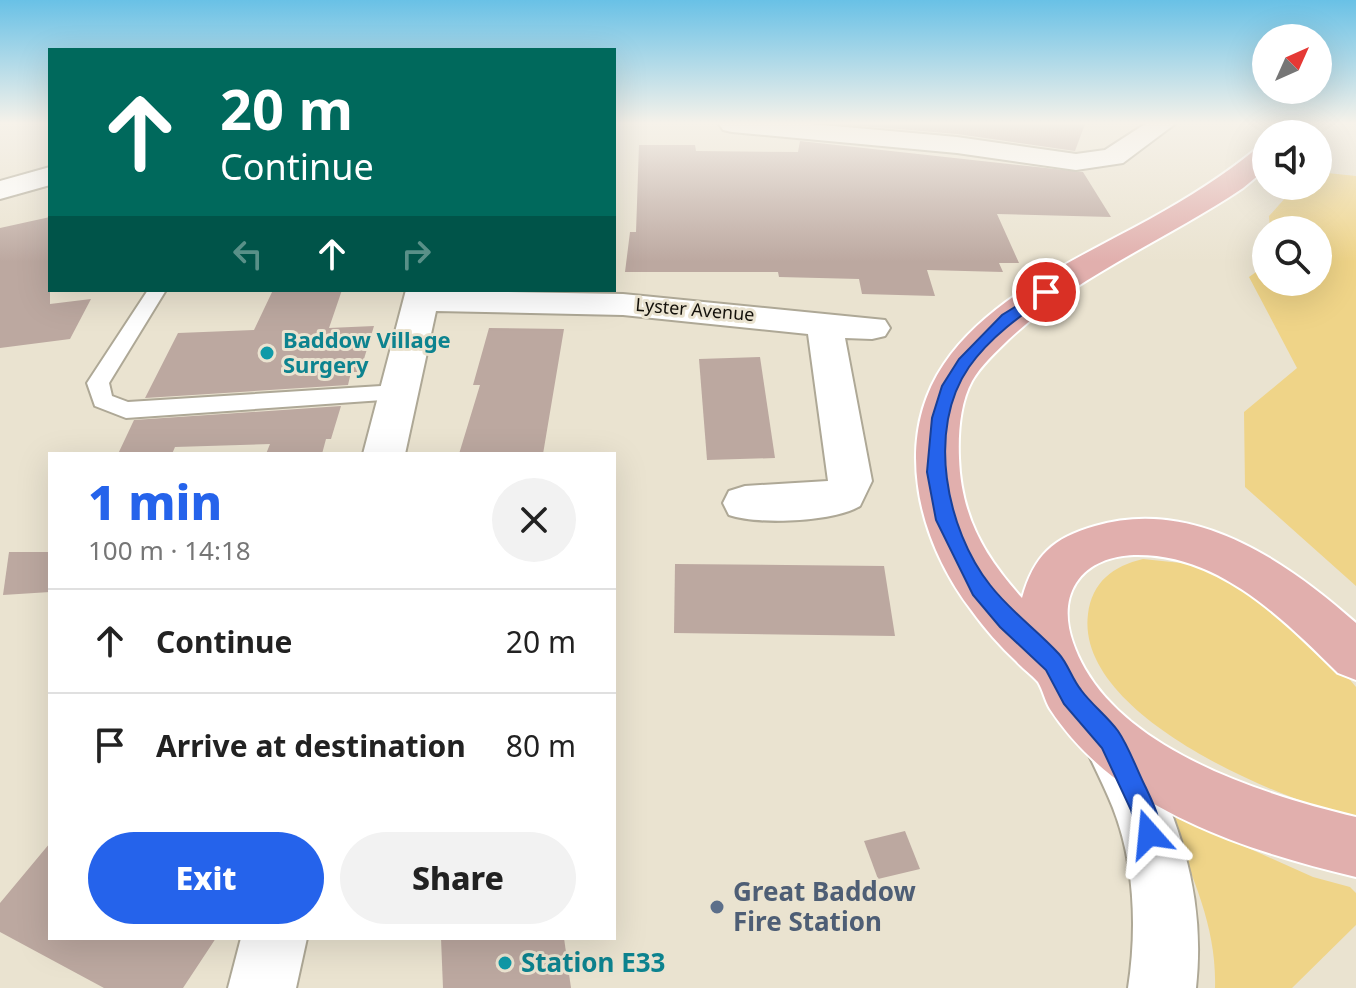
<!DOCTYPE html>
<meta charset="utf-8">
<style>
:root{--surface:#fff;--page:#f2f2f2;--text:#222;--muted:#767676;--line:#e0e0e0;--accent:#2563eb}
body{margin:0;font-family:"Noto Sans",sans-serif;background:var(--page);color:var(--text);height:100vh;display:flex;flex-direction:column;font-size:30px;white-space:nowrap}
*{box-sizing:border-box;margin:0}
p{font-size:26px;color:var(--muted)}
.icon{flex:none;width:44px;height:44px;fill:none;stroke:currentColor;stroke-width:2;stroke-linecap:round;stroke-linejoin:round}
.map{position:relative;flex:1;overflow:hidden}
.drawer{position:absolute;left:48px;top:452px;width:568px;height:488px;display:flex;flex-direction:column;background:var(--surface);border-radius:0px;box-shadow:0 8px 32px #0002}
.drawer>*{flex:none}
.banner{position:absolute;left:48px;top:48px;width:568px;height:244px;border-radius:0px;box-shadow:0 8px 32px #0002;background:#00695c;color:#fff;overflow:hidden}
.needle{width:52px;rotate:45deg}
.fabs{position:absolute;left:1252px;top:24px;display:grid;gap:16px}
.fabs a{display:grid;place-items:center;width:80px;height:80px;border-radius:50%;background:var(--surface);box-shadow:0 8px 32px #0002;font-size:40px}
.pin{position:absolute;display:grid;place-items:center;width:68px;height:68px;color:#fff;margin:-34px;border:4px solid #fff;border-radius:50%;box-shadow:0 2px 8px #0007}
.me{position:absolute;width:88px;margin:-44px;rotate:342deg;stroke-linejoin:round;filter:drop-shadow(0 0 6px #0008)}
.turn{display:flex;align-items:center;gap:28px;height:168px;padding:0 40px;font-size:36px}
.turn .icon{width:104px;height:104px;stroke-width:2.5}
.turn b{display:block;font-size:56px;line-height:68px}
.lanes{display:flex;align-items:center;height:76px;padding:0 40px;background:#0003;justify-content:center;gap:40px;direction:ltr}
.lanes .off{opacity:.35}
.round{display:grid;place-items:center;flex:none;width:84px;height:84px;border-radius:42px;background:var(--page)}
.head{display:flex;align-items:center;justify-content:space-between;height:136px;padding:0 40px}
h1{font-size:48px;font-weight:800;line-height:60px;color:var(--accent)}
.action{display:flex;gap:16px;margin-top:auto;padding:16px 40px}
.action a{flex:1;height:92px;border-radius:48px;background:var(--accent);color:#fff;font-size:32px;font-weight:800;line-height:92px;text-align:center}
.action a+a{background:var(--page);color:var(--text)}
ul{padding:0;list-style:none}
li{display:flex;align-items:center;gap:24px;height:104px;padding:0 40px;border-top:2px solid var(--line)}
li div{flex:1}
li b{display:block;font-size:30px}
li em{font-style:normal}
.map>svg:first-child{display:block}
</style>
<div class="map">
<svg width="1356" height="988" viewBox="0 0 1356 988">
<rect width="100%" height="100%" fill="#eae3d0"/>
<g fill="#efd488">
<path d="M1318,172L1356,176V586L1245,487L1244,412L1297,368L1249,277L1266,265V282H1318V230H1270L1269,216L1296,186H1318Z"/>
<path d="M1143,559L1200,565L1233,578L1331,657L1356,687V818C1277,799 1075,715 1088,614C1092,582 1113,566 1143,559Z"/>
<path d="M1179,813L1191,815L1246,847L1313,877L1350,887L1356,893V925L1292,988H1215C1217,930 1194,879 1172,827V817Z"/>
</g>
<g fill="#bca8a0">
<path d="M840,124H1085L1075,151L957,134Z"/>
<path d="M800,141L1083,172L1111,217L997,214L1019,263H999L1003,272L927,270L935,296L862,294L859,279L779,277L778,272H625L630,232H636L639,145H695L696,151L798,152Z"/>
<path d="M50,217V304L91,299L70,339L0,348V228Z"/>
<path d="M273,290H342L329,328L374,326L360,372H351L348,385L145,398L178,333L254,330Z"/>
<path d="M489,328L564,329L543,454H459L480,385H473Z"/>
<path d="M760,357L775,458L707,460L699,359Z"/>
<path d="M341,406L331,439H326L322,454H266L270,444L175,447L172,454H118L134,420Z"/>
<path d="M9,552H50V592L3,595Z"/>
<path d="M675,564L884,566L895,636L674,633Z"/>
<path d="M905,831L920,869L878,879L864,841Z"/>
<path d="M50,843V938H216L183,988H104L0,932V903Z"/>
<path d="M441,938H564L571,988H443Z"/>
</g>
<g fill="none" stroke-linecap="round" stroke-linejoin="round">
<defs>
<path id="service" d="M148,290H166L109,383L112,396L128,402L397,385L405,387L408,392L405,397L397,399L126,418L95,406L87,383Z"/>
<g id="minor">
<path d="M719,124H812L957,137L1076,154L1105,150L1145,124H1175L1123,163L1076,170L957,153L732,132L723,130Z"/>
<path d="M50,167V185L0,199V181Z"/>
<path d="M406,290L623,294L885,320L890,328L885,336L872,339L845,338L872,481L860,506C834,522 758,525 729,515L723,503L729,491L745,486L828,481L808,334L623,315L436,311L405,454H363Z"/>
<path d="M241,938H307L296,988H228Z"/>
</g>
<path id="tertiary" d="M1110,713L1130,721C1174,809 1207,886 1196,988H1128C1137,930 1135,864 1113,808C1104,785 1092,763 1082,740L1090,721Z"/>
<g id="primary">
<path d="M1282,124H1309L1301,134H1274Z"/>
<path d="M1266,147V169L1243,188C1166,240 1077,275 1008,340C996,352 981,365 972,381C960,403 958,433 959,458C961,516 984,556 1022,598C1034,555 1053,538 1095,526C1193,497 1285,560 1356,623V680L1338,673C1281,617 1218,553 1134,555C1112,556 1089,563 1076,583C1059,610 1071,644 1085,669C1134,754 1267,796 1356,817V877C1272,857 1181,829 1112,776C1088,757 1067,735 1050,709C1045,701 1043,690 1038,682C1032,675 1022,668 1016,661C1000,646 985,629 972,611C919,543 892,441 944,364C990,296 1081,257 1150,219C1188,198 1223,176 1256,149Z"/>
</g>
</defs>
<use href="#service" stroke="#aea896" stroke-width="4"/>
<use href="#minor" stroke="#aea896" stroke-width="4"/>
<use href="#tertiary" stroke="#aea896" stroke-width="4"/>
<use href="#primary" stroke="#fff" stroke-width="4"/>
<use href="#service" fill="#fff" fill-rule="evenodd"/>
<use href="#minor" fill="#fff" fill-rule="evenodd"/>
<use href="#tertiary" fill="#fff" fill-rule="evenodd"/>
<use href="#primary" fill="#e1afad" fill-rule="evenodd"/>
</g>
<linearGradient id="sky" x2="0" y2="1"><stop stop-color="#69c1e6"/><stop offset="0.47" stop-color="#f6f2ea"/><stop offset="1" stop-color="#f6f2ea" stop-opacity="0"/></linearGradient>
<rect width="1356" height="262" fill="url(#sky)"/>
<path fill="#2563eb" stroke="#184099" stroke-width="2" d="M1046,288L1051,289V295C1021,315 990,337 969,367C926,429 946,529 990,585C1010,611 1037,630 1059,654C1068,664 1072,679 1081,690C1092,705 1107,716 1118,731C1129,747 1136,768 1145,786C1153,803 1165,825 1158,843L1149,847L1140,843L1131,810L1102,748L1064,704L1046,670L1000,627L973,595L936,520L927,472L932,418L942,386L959,359L1002,315Z"/>
<g fill="#0f9aa8" stroke="#eae3d0" stroke-width="3">
<circle cx="267" cy="353" r="8"/>
<circle cx="505" cy="963" r="8"/>
</g>
<circle fill="#5c6f8a" stroke="#eae3d0" stroke-width="3" cx="717" cy="907" r="8"/>
<g text-anchor="middle" stroke-width="6" stroke-linejoin="round" paint-order="stroke">
<g font-size="18" fill="#14110b" stroke="#eae3d0">
<text transform="translate(695 310) rotate(5)" y="6">Lyster Avenue</text>
</g>
<g font-size="22" font-weight="bold" fill="#0d838f" stroke="#eae3d0" text-anchor="start">
<text x="283" y="348">Baddow Village<tspan x="283" dy="25">Surgery</tspan></text>
</g>
<g font-size="26" font-weight="bold" fill="#4e5e75" stroke="#eae3d0" text-anchor="start">
<text x="733" y="901">Great Baddow<tspan x="733" dy="30">Fire Station</tspan></text>
</g>
<g font-size="26" font-weight="bold" fill="#0d838f" stroke="#eae3d0" text-anchor="start">
<text x="521" y="972">Station E33</text>
</g>
</g>
</svg>
<div class="fabs">
<a><svg class="needle" viewBox="-14 -14 28 28"><path d="M0-13l5 13h-10z" fill="#e53935"/><path d="M0 13l5-13h-10z" fill="#767676"/></svg></a>
<a><svg class="icon" aria-label="sound" viewBox="0 0 24 24"><path d="M4 9h4l5-4v14l-5-4H4zM17 9q2 3 0 6"/></svg></a>
<a><svg class="icon" aria-label="search" viewBox="0 0 24 24"><circle cx="10" cy="10" r="6"/><path d="M15 15l6 6"/></svg></a>
</div>
<div class="pin" style="left:1046px;top:292px;background:#d93025"><svg class="icon" aria-label="arrive" viewBox="0 0 24 24"><path d="M6 21V4h12l-3 4 3 4H6"/></svg></div>
<svg class="me" style="left:1149px;top:834px" viewBox="-20 -20 40 40"><path d="M0-17L14 15 0 8-14 15z" fill="#2563eb" stroke="#fff" stroke-width="4"/></svg>
<div class="banner">
<div class="turn"><svg class="icon" aria-label="ahead" viewBox="0 0 24 24"><path d="M12 20V5M6 11l6-6 6 6"/></svg><div><b>20 m</b>Continue</div></div>
<div class="lanes"><svg class="icon off" aria-label="left" viewBox="0 0 24 24"><path d="M17 20v-9H6M10 6l-5 5 5 5"/></svg><svg class="icon" aria-label="ahead" viewBox="0 0 24 24"><path d="M12 20V5M6 11l6-6 6 6"/></svg><svg class="icon off" aria-label="right" viewBox="0 0 24 24"><path d="M7 20v-9h11M14 6l5 5-5 5"/></svg></div>
</div>
<section class="drawer">
<div class="head"><div><h1>1 min</h1><p>100 m · 14:18</p></div><a class="round"><svg class="icon" aria-label="close" viewBox="0 0 24 24"><path d="M6 6l12 12M18 6L6 18"/></svg></a></div>
<ul>
<li><svg class="icon" aria-label="ahead" viewBox="0 0 24 24"><path d="M12 20V5M6 11l6-6 6 6"/></svg><div><b>Continue</b></div><em>20 m</em></li>
<li><svg class="icon" aria-label="arrive" viewBox="0 0 24 24"><path d="M6 21V4h12l-3 4 3 4H6"/></svg><div><b>Arrive at destination</b></div><em>80 m</em></li>
</ul>
<div class="action"><a>Exit</a><a>Share</a></div>
</section>
</div>
